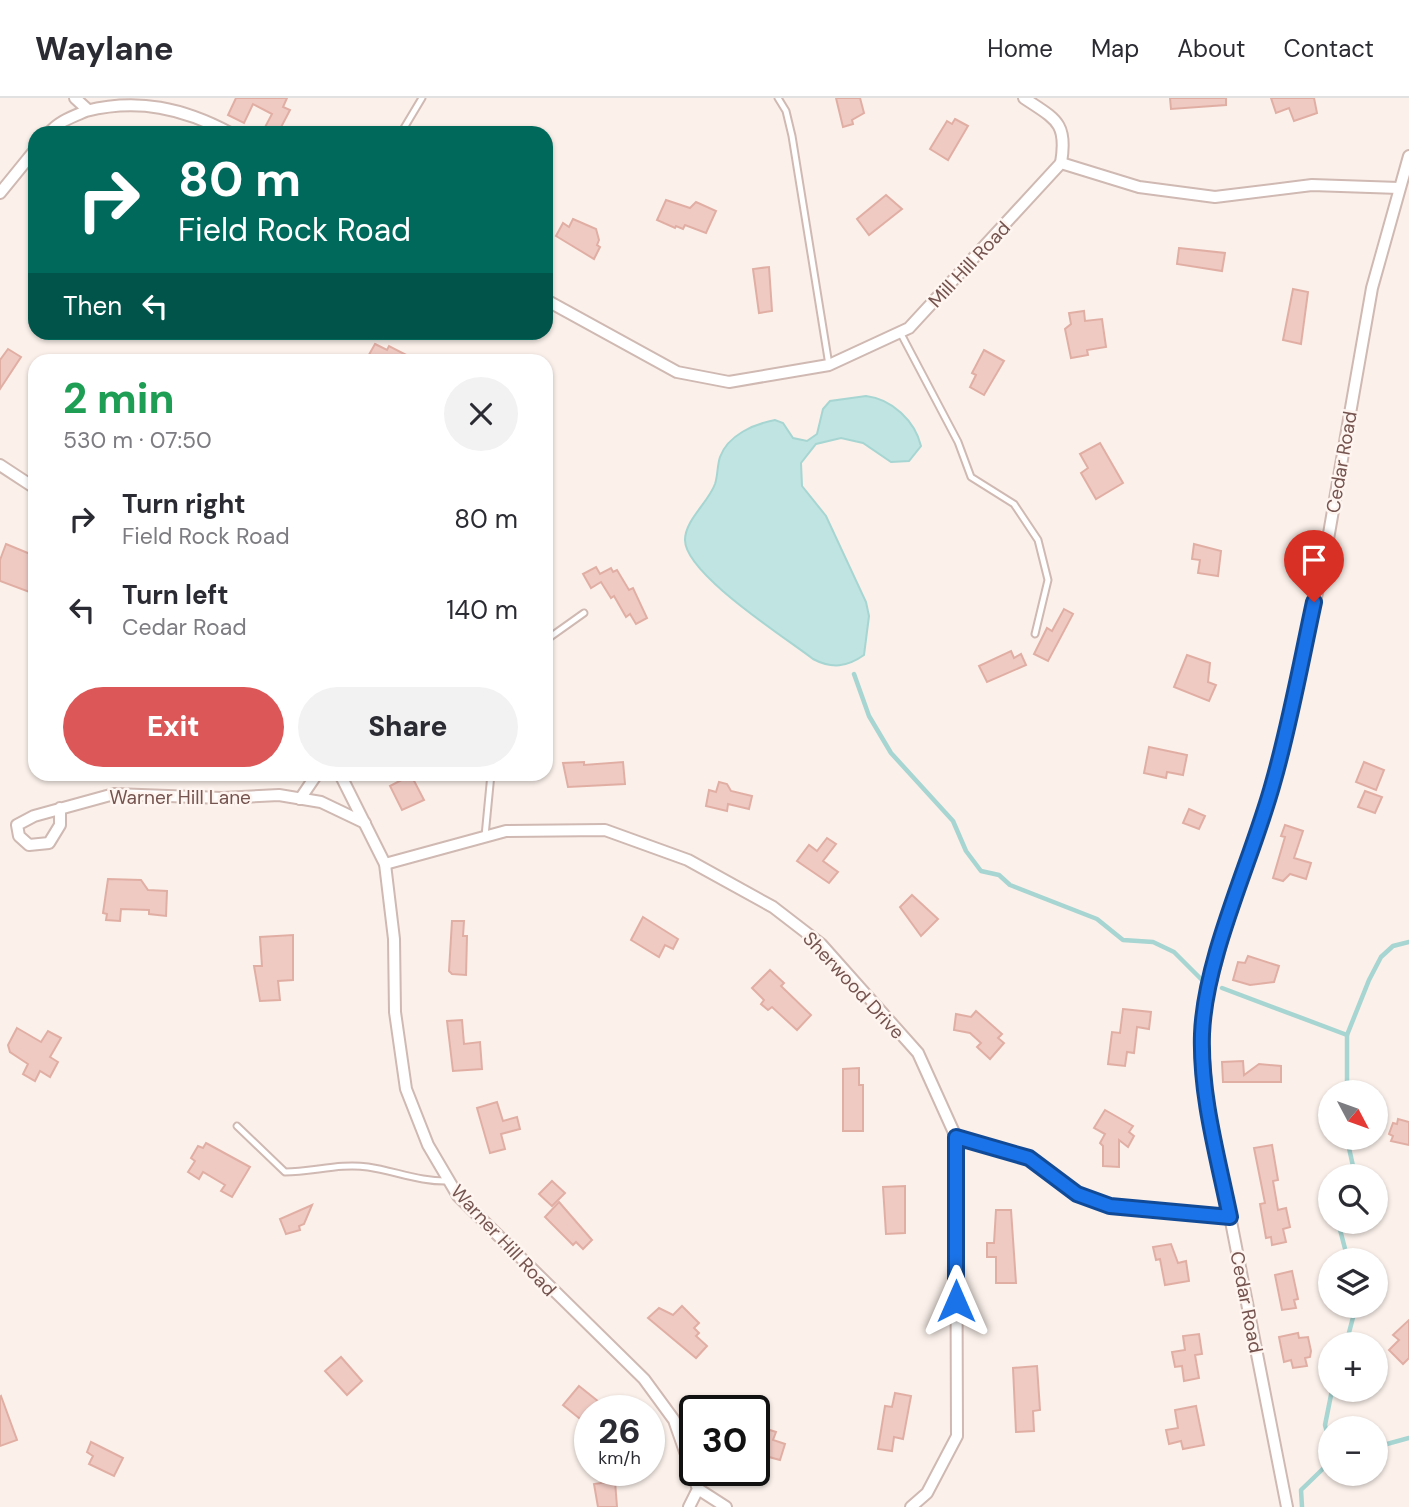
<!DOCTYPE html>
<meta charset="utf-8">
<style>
:root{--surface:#fff;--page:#f2f2f3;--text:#2b2b33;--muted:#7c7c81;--line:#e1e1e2;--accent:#dc5858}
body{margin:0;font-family:"DM Sans",sans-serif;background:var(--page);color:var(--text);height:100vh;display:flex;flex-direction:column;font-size:26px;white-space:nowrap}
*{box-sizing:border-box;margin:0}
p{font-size:23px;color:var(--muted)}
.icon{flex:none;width:38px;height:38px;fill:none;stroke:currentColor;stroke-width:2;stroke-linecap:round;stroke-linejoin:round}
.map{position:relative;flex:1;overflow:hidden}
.panel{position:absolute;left:28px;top:256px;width:525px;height:427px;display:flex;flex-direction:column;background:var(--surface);border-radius:21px;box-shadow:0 2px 5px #0004}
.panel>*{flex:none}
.hud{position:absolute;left:28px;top:28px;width:525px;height:214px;border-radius:21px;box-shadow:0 2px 5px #0004;background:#00695c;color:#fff;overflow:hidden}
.needle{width:46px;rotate:131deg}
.fabs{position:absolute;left:1318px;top:982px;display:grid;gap:14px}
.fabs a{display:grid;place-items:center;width:70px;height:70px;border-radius:50%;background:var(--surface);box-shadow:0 2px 5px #0004;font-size:35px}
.speed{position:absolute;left:574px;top:1297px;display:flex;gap:14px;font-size:35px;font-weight:700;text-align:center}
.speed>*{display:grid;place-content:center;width:91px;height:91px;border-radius:50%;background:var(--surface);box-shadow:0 2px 5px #0004;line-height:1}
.speed small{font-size:18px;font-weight:400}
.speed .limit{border:4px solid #111;border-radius:10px;background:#fff;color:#111}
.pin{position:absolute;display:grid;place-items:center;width:60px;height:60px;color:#fff;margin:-72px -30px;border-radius:50% 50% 50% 0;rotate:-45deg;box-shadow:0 0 7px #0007}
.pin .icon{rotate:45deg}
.me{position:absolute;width:77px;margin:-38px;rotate:0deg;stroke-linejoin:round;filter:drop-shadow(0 0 5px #0008)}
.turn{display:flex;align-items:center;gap:24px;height:147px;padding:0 35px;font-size:32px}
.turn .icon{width:91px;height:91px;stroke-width:2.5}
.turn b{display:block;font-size:49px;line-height:60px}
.then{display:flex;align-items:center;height:66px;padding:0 35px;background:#0003;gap:14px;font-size:26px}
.round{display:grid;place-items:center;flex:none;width:74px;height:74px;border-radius:37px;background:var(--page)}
.head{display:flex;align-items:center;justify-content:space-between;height:119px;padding:0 35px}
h1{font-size:42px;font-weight:800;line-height:52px;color:#1e9e55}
.action{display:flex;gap:14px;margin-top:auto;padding:14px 35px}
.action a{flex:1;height:80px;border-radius:42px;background:var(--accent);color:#fff;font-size:28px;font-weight:800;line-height:80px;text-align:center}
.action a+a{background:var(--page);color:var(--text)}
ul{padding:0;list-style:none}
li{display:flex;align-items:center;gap:21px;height:91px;padding:0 35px}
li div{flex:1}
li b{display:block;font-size:26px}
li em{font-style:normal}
header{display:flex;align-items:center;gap:42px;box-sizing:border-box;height:98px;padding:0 35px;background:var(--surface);border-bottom:2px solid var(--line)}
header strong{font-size:33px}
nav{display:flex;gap:38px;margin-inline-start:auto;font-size:24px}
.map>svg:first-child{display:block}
</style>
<header>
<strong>Waylane</strong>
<nav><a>Home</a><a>Map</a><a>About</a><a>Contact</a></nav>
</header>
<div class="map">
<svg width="1409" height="1409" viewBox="0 0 1409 1409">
<rect width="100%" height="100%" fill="#fbf0ea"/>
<path fill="#bfe4e1" stroke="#a6d5d2" stroke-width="2" d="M866,298C892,301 915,323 921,348L909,363L891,364L863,345L841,340L816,346L801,365L802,388L826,418L866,504L869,518L864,557C847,569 832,571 813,561C786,540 685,476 685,442C685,422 708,405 715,386C718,377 717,368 720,359C728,337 754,326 775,322L783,325L793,340L807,343L817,336L823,311L830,303Z"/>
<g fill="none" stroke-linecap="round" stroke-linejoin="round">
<g stroke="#a6d5d2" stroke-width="4.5">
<path d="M854,576L869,618L891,655L953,723L966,753L981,773L999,777L1010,787L1097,821L1123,842L1153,844L1174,854L1203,883"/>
<path d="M1222,890L1347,937"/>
<path d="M1347,994V937L1369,882L1381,859L1393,848L1409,844"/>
<path d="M1349,1050L1353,1068L1350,1078"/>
<path d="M1338,1124L1348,1162"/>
<path d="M1346,1246L1356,1208"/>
<path d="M1330,1345L1325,1327L1332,1292"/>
<path d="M1376,1349L1409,1340"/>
<path d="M1302,1409L1301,1392L1330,1364"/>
</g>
</g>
<g fill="#efcac3" stroke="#e1aea4" stroke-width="2">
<path d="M236,0H287L283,9L290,12L278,35H262L272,16L253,6L244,25L228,17Z"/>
<path d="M836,0H860L864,15L852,22L853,26L843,29Z"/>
<path d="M1170,0H1226V7L1171,11Z"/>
<path d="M1271,0H1314L1317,15L1294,23L1289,10L1276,15Z"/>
<path d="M955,21L968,28L948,62L930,51L947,23L952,26Z"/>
<path d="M886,97L902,111L869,137L857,121Z"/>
<path d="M666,102L690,110L696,104L716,113L706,135L685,127L683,131L676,128L675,130L657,122Z"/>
<path d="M573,121L596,131L599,142L597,147L600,149L594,161L556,138L563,125L569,129Z"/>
<path d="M1179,150L1225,155L1222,173L1177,166Z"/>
<path d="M769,169L772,213L759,215L753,171Z"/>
<path d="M1293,191L1308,194L1301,246L1283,242Z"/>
<path d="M1084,213L1085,223L1102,221L1106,249L1087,252L1088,257L1071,260L1065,231L1071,226L1069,215Z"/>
<path d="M375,246L387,252L389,248L416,262H366Z"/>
<path d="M8,251L21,259L0,291V262Z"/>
<path d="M984,252L1004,263L984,297L970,289L976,277L972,275Z"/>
<path d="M1100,345L1123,385L1096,401L1081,375L1088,370L1080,356Z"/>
<path d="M6,446L35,458V496L0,483V462Z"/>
<path d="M1194,446L1221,453L1218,478L1198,475L1200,462L1192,461Z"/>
<path d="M596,469L600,476L611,470L613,474L617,472L629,492L633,490L647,520L636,526L630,516L626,519L614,498L611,500L601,484L591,490L583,476Z"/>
<path d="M1064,511L1073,516L1048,563L1034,556L1047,530L1052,533Z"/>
<path d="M1011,553L1014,560L1021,556L1026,567L987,584L979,568Z"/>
<path d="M1187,557L1210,565L1208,584L1216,587L1209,603L1174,589Z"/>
<path d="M1149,649L1187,657L1183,677L1167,674L1166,680L1144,675Z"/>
<path d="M584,664V667L623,664L625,686L568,689L563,665Z"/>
<path d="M1364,664L1384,672L1376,692L1356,684Z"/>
<path d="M411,677L424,702L402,712L390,688Z"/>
<path d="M719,684L727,686L731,693L752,698L749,711L728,706L727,713L706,708L709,692L716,694Z"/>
<path d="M1365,693L1382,699L1375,715L1358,709Z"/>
<path d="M1189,711L1205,718L1199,731L1183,725Z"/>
<path d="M1285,727L1303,733L1294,760L1311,765L1306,781L1290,776L1283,783L1273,780L1285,739L1281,738Z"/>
<path d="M827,740L836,746L823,763L838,774L829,785L797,763L809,747L817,753Z"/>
<path d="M108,781L141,782L148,792L167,793L166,818L149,816V812L121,811L120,823L106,822L107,816L103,815Z"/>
<path d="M912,797L938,821L921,838L900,809Z"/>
<path d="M643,819L678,841L673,851L665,847L659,859L631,842Z"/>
<path d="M452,823H464L463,838H467L466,877L452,876L449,873Z"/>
<path d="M293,837V882L278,883L280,902L260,903L254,868H262L260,839Z"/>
<path d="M1248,858L1279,868L1274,884L1250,887L1233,882L1238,864L1245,865Z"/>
<path d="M770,872L784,885L781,888L811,917L797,932L772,909L768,912L761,906L764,902L752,890Z"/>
<path d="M1123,911L1151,914L1149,931L1137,929L1134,955L1127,954L1125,968L1108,966L1112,934L1120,935Z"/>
<path d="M976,913L1002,936L998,940L1004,945L990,961L977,949L981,945L970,935L954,932L956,916L971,919Z"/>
<path d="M462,922L464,946L480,944L482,971L453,973L447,923Z"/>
<path d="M17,930L41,944L48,933L61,940L50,959L58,964L50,979L40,973L35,983L23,976L28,966L10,954L8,947Z"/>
<path d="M1243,963L1244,977L1259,966L1281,968V984H1223L1222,964Z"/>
<path d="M859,970V987H863V1033H843V971Z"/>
<path d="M497,1004L503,1023L517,1019L520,1031L501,1036L505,1051L490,1055L477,1010Z"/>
<path d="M1105,1012L1133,1028L1129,1034L1134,1038L1128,1049L1119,1042V1069L1103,1068V1048L1100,1045L1105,1036L1094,1030Z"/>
<path d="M1398,1021L1409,1024V1047L1391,1043L1393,1038L1389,1036L1393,1025L1397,1026Z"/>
<path d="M206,1045L250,1069L232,1099L221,1093L225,1087L203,1074L199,1081L188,1074L195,1063L191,1060L198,1048L203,1050Z"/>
<path d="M1272,1047L1278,1082L1273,1083L1278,1112L1286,1110L1290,1129L1283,1131L1286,1144L1272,1147L1271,1139L1266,1140L1260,1106L1265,1105L1254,1050Z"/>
<path d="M552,1083L565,1095L552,1108L539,1096Z"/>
<path d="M905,1088V1135L886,1136L883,1089Z"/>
<path d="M559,1104L592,1142L583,1151L576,1144L573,1147L545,1119Z"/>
<path d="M312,1107L304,1126L299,1128L300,1132L286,1136L280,1121Z"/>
<path d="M996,1112H1011L1016,1185H996V1159H987V1145H994Z"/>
<path d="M1171,1146L1178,1165L1186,1163L1189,1183L1165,1187L1160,1161L1156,1162L1153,1149Z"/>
<path d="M1292,1173L1298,1201L1294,1202L1296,1210L1282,1212L1275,1177Z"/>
<path d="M682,1208L699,1225L694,1230L699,1235L696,1238L707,1248L696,1260L648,1220L659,1210L673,1217Z"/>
<path d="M1409,1222V1260L1403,1266L1389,1252L1399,1242L1393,1237Z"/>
<path d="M1298,1235L1299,1240L1308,1239L1311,1253L1310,1259L1305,1260L1307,1268L1293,1270L1291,1262L1284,1264L1279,1239Z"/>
<path d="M1199,1236L1202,1256L1195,1257L1199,1280L1184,1283L1182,1268L1175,1269L1172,1254L1185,1252L1183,1238Z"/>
<path d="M341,1259L362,1283L347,1297L325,1273Z"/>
<path d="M1037,1268L1040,1312L1033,1313L1034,1333L1016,1334L1013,1270Z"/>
<path d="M579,1288L609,1312H590V1329L563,1307Z"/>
<path d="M895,1295L911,1298L903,1341L894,1339L892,1353L878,1351L885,1308L892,1309Z"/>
<path d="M1,1298L17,1342L0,1348V1299Z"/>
<path d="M1196,1308L1204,1347L1183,1351L1181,1343L1169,1346L1166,1332L1178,1330L1175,1312Z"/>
<path d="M754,1327L776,1334L773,1342L785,1346L780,1362L754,1355Z"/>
<path d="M91,1344L123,1360L114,1378L89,1366L93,1358L87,1354Z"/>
<path d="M615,1383L617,1409H598L594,1386Z"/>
</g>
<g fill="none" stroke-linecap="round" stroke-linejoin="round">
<defs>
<g id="lane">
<path d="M778,0L786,13L792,38L829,267"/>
<path d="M401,35L422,0"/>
<path d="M900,234L958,344L971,379L1014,406L1038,442L1048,482L1035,536"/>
<path d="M546,542L584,515"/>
<path d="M485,738L491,676"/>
<path d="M237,1028L285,1074C313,1074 339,1065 368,1069C395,1073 421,1084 449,1083"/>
</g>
<g id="street">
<path d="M75,0L88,12"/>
<path d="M1024,0C1055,21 1068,24 1061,65"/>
<path d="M49,35C59,23 72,19 86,13C138,0 183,10 230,35"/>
<path d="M0,95L35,52"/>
<path d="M546,202L677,274L729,284L829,267L909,230L1061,65L1139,89L1215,99L1312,87L1399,90"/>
<path d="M0,367L35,390"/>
<path d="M340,676L385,766L394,841L395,914L406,991L428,1047L458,1098L644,1281L674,1322L698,1391L689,1409"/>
<path d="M300,701L317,676"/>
<path d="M60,710V727L49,745L29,747L19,738L17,727L34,718L114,696L222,700L279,697L321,704L365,725"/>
<path d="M385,766L506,733L605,732L688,762L773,809L821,846L918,955L956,1039L957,1338L927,1395L911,1409"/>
<path d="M956,1039L1029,1060L1077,1096L1110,1109L1230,1119"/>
<path d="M698,1391L726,1409"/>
<path d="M1287,1409L1207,1001L1202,934L1208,895L1224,835L1274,685L1324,464L1372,190L1409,58"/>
</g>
</defs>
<use href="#lane" stroke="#cfb9b2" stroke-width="9"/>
<use href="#street" stroke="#cfb9b2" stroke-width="14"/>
<use href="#lane" stroke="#fff" stroke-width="5"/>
<use href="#street" stroke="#fff" stroke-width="10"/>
</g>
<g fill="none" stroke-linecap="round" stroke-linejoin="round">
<defs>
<path id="route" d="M956,1203V1039L1029,1060L1077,1096L1110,1108L1230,1119C1218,1060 1200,997 1202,936C1205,858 1252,762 1273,685C1290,626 1301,564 1314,504"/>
</defs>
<use href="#route" stroke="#114b97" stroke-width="18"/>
<use href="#route" stroke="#1a73e8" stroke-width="12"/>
</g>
<g text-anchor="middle" stroke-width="5" stroke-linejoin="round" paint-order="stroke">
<g font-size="19" fill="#75534e" stroke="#fef5f0">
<text transform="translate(969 166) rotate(-47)" y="7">Mill Hill Road</text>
<text transform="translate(1341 364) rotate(-80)" y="7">Cedar Road</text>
<text x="180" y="706">Warner Hill Lane</text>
<text transform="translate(854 887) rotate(47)" y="7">Sherwood Drive</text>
<text transform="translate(504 1142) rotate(47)" y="7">Warner Hill Road</text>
<text transform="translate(1247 1204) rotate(79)" y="7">Cedar Road</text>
</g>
</g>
</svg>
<div class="fabs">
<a><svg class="needle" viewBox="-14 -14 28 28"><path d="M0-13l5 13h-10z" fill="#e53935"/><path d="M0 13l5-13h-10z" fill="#7c7c81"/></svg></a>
<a><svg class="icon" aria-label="search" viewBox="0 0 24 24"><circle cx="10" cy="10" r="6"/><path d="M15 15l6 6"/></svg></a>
<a><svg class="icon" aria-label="layers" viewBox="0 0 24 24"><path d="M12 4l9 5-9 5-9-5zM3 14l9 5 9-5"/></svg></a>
<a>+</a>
<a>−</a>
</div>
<div class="speed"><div>26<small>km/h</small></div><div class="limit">30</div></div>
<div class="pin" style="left:1314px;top:504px;background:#d93025"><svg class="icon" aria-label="arrive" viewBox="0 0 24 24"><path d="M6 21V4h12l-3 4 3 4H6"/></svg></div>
<svg class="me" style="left:956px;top:1203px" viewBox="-20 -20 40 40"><path d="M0-17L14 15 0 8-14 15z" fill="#1a73e8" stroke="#fff" stroke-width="4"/></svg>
<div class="hud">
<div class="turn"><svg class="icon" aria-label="right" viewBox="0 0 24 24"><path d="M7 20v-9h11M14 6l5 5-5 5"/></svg><div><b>80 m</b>Field Rock Road</div></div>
<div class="then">Then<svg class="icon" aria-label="left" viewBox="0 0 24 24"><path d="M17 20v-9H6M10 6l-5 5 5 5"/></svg></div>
</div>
<section class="panel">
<div class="head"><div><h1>2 min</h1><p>530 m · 07:50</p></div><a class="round"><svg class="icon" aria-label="close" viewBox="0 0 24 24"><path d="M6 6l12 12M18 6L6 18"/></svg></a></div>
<ul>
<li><svg class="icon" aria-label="right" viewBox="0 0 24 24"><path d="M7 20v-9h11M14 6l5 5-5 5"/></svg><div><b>Turn right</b><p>Field Rock Road</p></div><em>80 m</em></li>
<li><svg class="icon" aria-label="left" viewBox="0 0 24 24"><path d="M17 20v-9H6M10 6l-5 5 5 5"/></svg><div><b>Turn left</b><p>Cedar Road</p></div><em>140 m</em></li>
</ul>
<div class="action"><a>Exit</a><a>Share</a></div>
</section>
</div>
